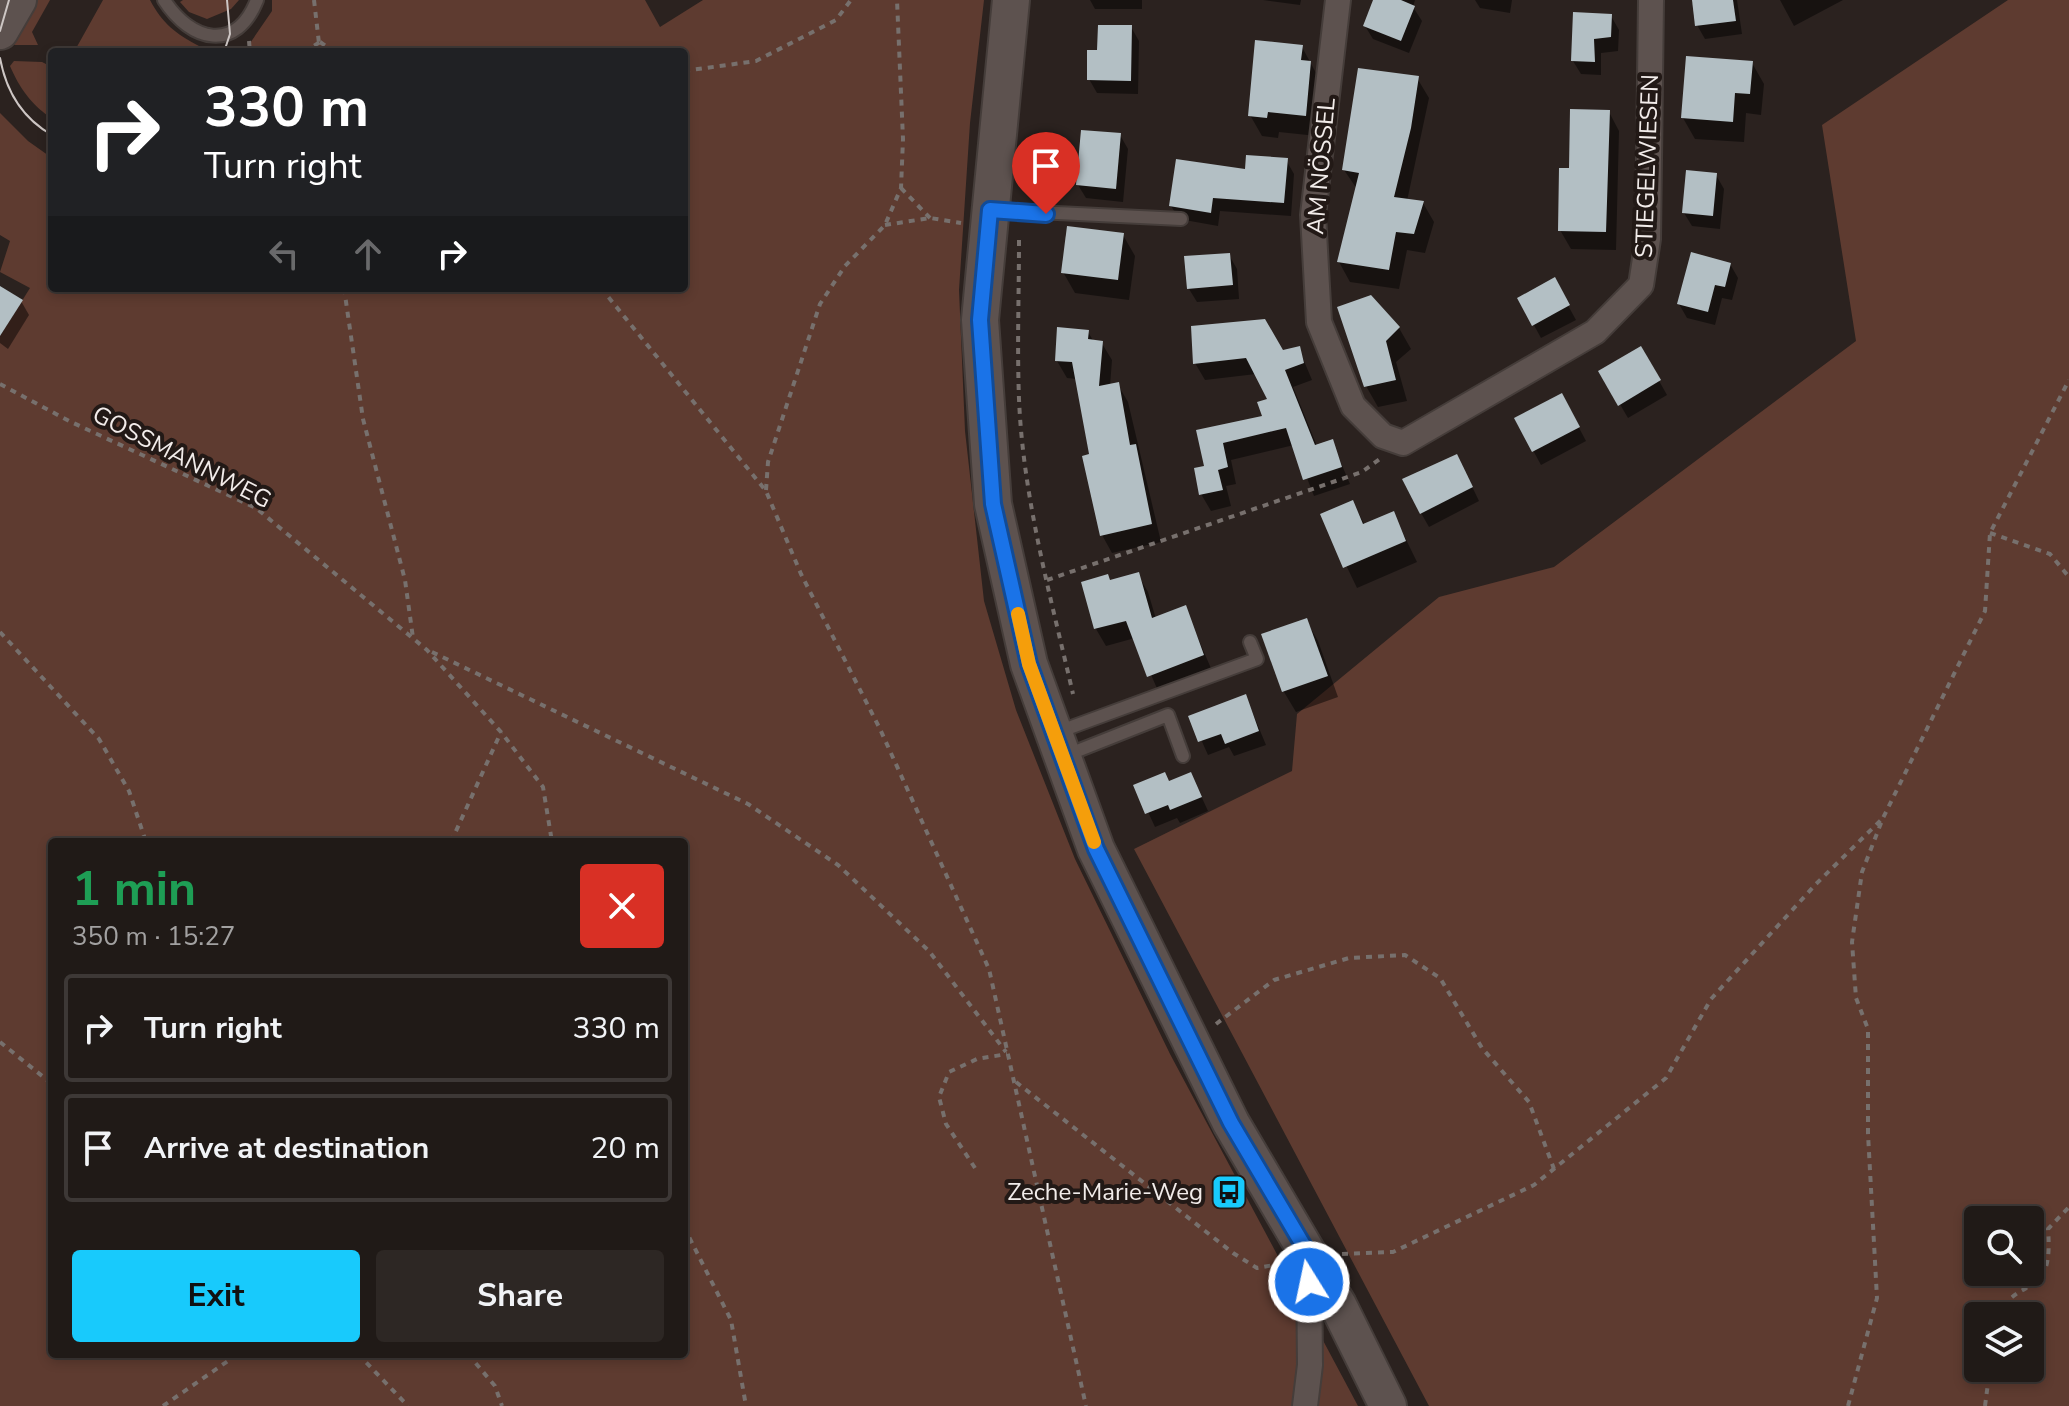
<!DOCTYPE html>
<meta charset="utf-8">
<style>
:root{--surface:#201a17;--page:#2d2724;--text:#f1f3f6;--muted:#a2a1a1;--line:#3d3836;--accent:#18cafc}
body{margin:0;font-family:"Nunito Sans",sans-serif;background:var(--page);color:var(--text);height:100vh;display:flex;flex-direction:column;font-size:30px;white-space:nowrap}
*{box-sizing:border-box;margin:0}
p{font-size:26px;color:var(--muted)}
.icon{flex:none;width:44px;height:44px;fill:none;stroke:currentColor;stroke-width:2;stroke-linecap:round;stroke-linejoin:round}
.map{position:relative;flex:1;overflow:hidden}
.panel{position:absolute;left:48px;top:838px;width:640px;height:520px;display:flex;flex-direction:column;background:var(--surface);border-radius:8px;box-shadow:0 4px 12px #0003,0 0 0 2px var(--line)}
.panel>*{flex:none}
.banner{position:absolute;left:48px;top:48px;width:640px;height:244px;border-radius:8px;box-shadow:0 4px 12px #0003,0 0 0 2px var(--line);background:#202124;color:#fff;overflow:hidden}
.controls{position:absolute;left:1964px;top:1206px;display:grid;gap:16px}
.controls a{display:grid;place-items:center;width:80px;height:80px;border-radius:8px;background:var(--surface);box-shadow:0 4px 12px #0003,0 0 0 2px var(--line);font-size:40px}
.pin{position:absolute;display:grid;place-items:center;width:68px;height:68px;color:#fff;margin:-82px -34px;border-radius:50% 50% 50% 0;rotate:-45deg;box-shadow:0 0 8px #0007}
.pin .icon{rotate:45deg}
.me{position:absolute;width:88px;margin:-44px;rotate:350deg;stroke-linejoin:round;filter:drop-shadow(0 0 6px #0008)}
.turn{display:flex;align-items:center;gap:28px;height:168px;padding:0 24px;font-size:36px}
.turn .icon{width:104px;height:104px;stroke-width:2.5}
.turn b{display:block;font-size:56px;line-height:68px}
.lanes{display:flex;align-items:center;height:76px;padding:0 24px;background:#0003;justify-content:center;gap:40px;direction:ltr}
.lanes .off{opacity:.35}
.round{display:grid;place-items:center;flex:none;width:84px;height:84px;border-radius:8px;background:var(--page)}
.summary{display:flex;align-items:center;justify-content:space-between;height:136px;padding:0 24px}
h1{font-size:48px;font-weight:700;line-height:60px;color:#1e9e55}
.primary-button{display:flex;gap:16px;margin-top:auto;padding:16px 24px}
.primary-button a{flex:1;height:92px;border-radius:8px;background:var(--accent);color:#111;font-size:32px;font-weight:700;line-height:92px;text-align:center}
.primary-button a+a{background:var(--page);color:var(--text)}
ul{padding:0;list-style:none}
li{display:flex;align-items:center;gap:24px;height:108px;margin:0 16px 12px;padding:0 8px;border:4px solid var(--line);border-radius:8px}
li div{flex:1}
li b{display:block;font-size:30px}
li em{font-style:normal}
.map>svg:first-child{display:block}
</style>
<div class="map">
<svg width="2069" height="1406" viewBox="0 0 2069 1406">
<rect width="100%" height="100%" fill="#2b221f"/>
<g fill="#5e3b30" fill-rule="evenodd">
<path d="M35,0H50L32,32L38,45H14Z"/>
<path d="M103,0H150C162,23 176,34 199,46L197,52H74Z"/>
<path d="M183,0H239L231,9L207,19L189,12L180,2Z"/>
<path d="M272,0H645L660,27L703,0H984L970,123L959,290L965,431L984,601L1016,710L1075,859L1170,1054L1358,1406H0V336L30,288L0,272L10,241L0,235V113L28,141L52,158V288H684V52H244L272,11ZM52,842H684V1354H52Z"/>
<path d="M2008,0H2069V1406H1429L1134,849L1292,771L1297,714L1439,597L1554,567L1856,341L1822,125ZM1978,1220H2030V1272H1978ZM1978,1316H2030V1368H1978Z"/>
<path d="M14,61L42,62L52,67V119C31,104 20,89 10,66Z"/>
</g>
<g fill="#0007">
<path d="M1090,0H1142V9H1095Z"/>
<path d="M1263,0H1301L1300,5Z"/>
<path d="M1375,0H1415L1413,7L1422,21L1409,53L1373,39L1365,26Z"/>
<path d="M1475,0H1512L1510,13L1480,8Z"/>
<path d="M1694,0H1737L1742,34L1705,39L1697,25Z"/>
<path d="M1780,0H1843L1794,26Z"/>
<path d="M1611,16L1619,30L1618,51L1601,53V75L1581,74L1573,61Z"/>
<path d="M1131,27L1139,41L1138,94L1097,93L1089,79L1099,52Z"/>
<path d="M1302,47L1322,84L1317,136L1279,132L1278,138L1262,136L1250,115Z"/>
<path d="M1752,63L1764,84L1761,115L1746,113L1744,142L1695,139L1683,118Z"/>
<path d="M1417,78L1429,98L1407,201L1423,203L1434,222L1425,253L1407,250L1399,289L1350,282L1339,262L1357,189L1344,170Z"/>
<path d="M1609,112L1619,131L1616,250L1571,249L1560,230L1571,170Z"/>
<path d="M1120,135L1128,149L1123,202L1086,198L1078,185Z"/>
<path d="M1286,160L1294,174L1291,216L1220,211L1218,226L1179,219L1171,206L1247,172Z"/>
<path d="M1716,175L1724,189L1720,229L1692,226L1684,213Z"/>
<path d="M1123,235L1135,256L1129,300L1075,293L1063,272Z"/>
<path d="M1229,255L1237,269L1239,299L1197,302L1189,289Z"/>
<path d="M1730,264L1738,278L1732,300L1722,298L1715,325L1687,318L1679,304Z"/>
<path d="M1554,280L1576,320L1541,338L1519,298Z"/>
<path d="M0,288L21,301L29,315L8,349L0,343Z"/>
<path d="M1370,298L1399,328L1411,349L1396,362L1407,401L1378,407L1366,386Z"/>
<path d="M1088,332L1094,342H1101L1112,360L1110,386L1118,385L1128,402L1161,542L1112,553L1102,535L1077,379L1067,378L1057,361Z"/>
<path d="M1299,349L1312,380L1293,387L1317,446L1332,442L1350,484L1314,496L1294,445L1231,460L1236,484L1226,486L1231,506L1211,511L1201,494L1206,468L1198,432L1265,417L1270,400L1256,374L1205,380L1195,363Z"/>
<path d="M1641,349L1667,395L1628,418L1601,372Z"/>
<path d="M1569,409L1586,441L1541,465L1516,419Z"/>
<path d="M1464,470L1479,501L1429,527L1421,513Z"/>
<path d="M1352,502L1365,525L1393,513L1417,562L1357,588L1322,515Z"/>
<path d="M1138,575L1148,592L1156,619L1185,608L1213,673L1159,693L1135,638L1106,646L1096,629L1084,583L1111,582Z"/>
<path d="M1306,620L1318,641L1338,697L1296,712L1284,692L1263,635Z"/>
<path d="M1246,697L1266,745L1234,756L1229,747L1208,755L1191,717Z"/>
<path d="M1191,774L1208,811L1180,823L1177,818L1155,827L1136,786L1169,783Z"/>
</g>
<g fill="#b3bfc4">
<path d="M1373,0H1401L1415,6L1401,41L1363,26Z"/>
<path d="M1692,0H1733L1736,21L1695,26Z"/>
<path d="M1573,12L1612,14L1611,37L1594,39L1595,62L1571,61Z"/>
<path d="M1098,25H1132L1131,81L1087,80V50H1097Z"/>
<path d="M1255,40L1303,45L1301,60L1311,61L1306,116L1268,112L1267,118L1248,116Z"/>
<path d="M1686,56L1753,61L1750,94L1735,93L1733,122L1681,118Z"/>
<path d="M1358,68L1419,76L1411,128L1394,197L1424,201L1414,234L1396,232L1389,270L1337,262L1359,173L1342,170Z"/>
<path d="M1570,109L1610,110L1606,232L1558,231L1559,168H1569Z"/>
<path d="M1081,130L1121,133L1116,189L1076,185Z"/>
<path d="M1246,155L1288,158L1284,203L1213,198L1211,213L1169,206L1176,159L1245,169Z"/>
<path d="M1686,170L1717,173L1713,216L1682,213Z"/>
<path d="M1067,226L1124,233L1118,280L1061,273Z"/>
<path d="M1691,252L1731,263L1725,287L1715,285L1708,312L1677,304Z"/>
<path d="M1230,253L1233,285L1187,289L1184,256Z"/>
<path d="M1555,277L1570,305L1532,326L1517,298Z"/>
<path d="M0,286L23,300L0,336Z"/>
<path d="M1371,295L1400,327L1386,341L1396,380L1364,387L1337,307Z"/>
<path d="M1265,319L1283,350L1300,346L1304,363L1285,370L1315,445L1333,439L1342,467L1303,480L1286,428L1223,443L1228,467L1218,470L1223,490L1199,495L1194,468L1204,466L1196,430L1262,416L1257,402L1267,399L1246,358L1193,364L1191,326Z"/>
<path d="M1057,327L1089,330L1088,339L1103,341L1099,386L1119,382L1130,445L1136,444L1152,524L1100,536L1082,456L1089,454L1072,362L1055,361Z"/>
<path d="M1641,346L1661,380L1618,406L1598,371Z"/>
<path d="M1562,393L1580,427L1532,452L1514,418Z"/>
<path d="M1457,454L1473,487L1420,514L1402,479Z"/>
<path d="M1353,500L1363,524L1394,511L1406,541L1343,568L1320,514Z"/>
<path d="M1139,572L1152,618L1186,605L1204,655L1147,677L1126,621L1094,629L1081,582L1108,574L1110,580Z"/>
<path d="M1307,618L1328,676L1282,692L1261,634Z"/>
<path d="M1246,694L1259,731L1225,744L1221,734L1198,742L1188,716Z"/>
<path d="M1165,772L1169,781L1191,772L1202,797L1170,810L1168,805L1145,814L1133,785Z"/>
</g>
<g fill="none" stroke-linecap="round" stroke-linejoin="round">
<defs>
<g id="lane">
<path d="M164,0C191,42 236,53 257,0"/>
<path d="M993,210L1181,219"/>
<path d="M1058,732L1257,659L1250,642"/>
<path d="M1067,755L1168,715L1183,756"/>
</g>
<g id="street">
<path d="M1338,0L1313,215L1319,322L1353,406L1383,436L1403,443L1595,332L1641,285L1648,239L1651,0"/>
<path d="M1305,1406L1310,1365L1309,1261"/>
</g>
<g id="secondary">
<path d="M1011,0L980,320L993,504L1029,664L1096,849L1231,1123L1338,1305L1388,1406"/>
<path d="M0,31L18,0"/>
</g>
</defs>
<use href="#lane" stroke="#453d3a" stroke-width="16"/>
<use href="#street" stroke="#453d3a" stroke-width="28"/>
<use href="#secondary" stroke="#453d3a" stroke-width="40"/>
<g stroke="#77706d" stroke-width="4" stroke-dasharray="6 6" stroke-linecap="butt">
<path d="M314,0L320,52"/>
<path d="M249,41L250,52"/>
<path d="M320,42L334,52"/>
<path d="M304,52L320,42"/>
<path d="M684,71L756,61L836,20L851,0"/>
<path d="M901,188L930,218"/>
<path d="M885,225L930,218L961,223"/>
<path d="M1019,240C1019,293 1017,346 1019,399C1023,498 1051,598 1073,694"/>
<path d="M344,288L363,419L405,580L413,638"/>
<path d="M601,288L766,491L801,574L880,729L989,969L1086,1406"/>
<path d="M0,384L69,421L256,508L427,650L501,732L543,787L552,842"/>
<path d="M766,490L768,462L820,304L845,266L885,225L901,188L903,139L897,0"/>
<path d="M1990,533L2050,554L2069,577"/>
<path d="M1047,580L1362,472L1381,458"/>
<path d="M0,632L99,739L129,791L146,842"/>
<path d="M432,652L748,804L838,865L929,951L1006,1052"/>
<path d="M451,842L501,732"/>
<path d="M1216,1024L1274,980L1349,958L1405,955L1440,978L1482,1048L1529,1102L1554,1169"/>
<path d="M0,1042L52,1084"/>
<path d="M1016,1082L1233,1253L1257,1268L1279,1264"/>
<path d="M975,1168L946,1124L939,1097L949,1072L977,1059L1007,1054"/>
<path d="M684,1227L731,1320L746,1406"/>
<path d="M1342,1254L1393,1252L1534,1185L1666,1078L1711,999L1816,884L1883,818"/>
<path d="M1997,1316C2020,1273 2054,1302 2048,1229L2069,1207"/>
<path d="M358,1354L408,1406"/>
<path d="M468,1354L495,1386L502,1406"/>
<path d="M163,1406L238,1354"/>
<path d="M1848,1406L1877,1298L1868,1134V1029L1856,998L1852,942L1862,872L1883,818L1985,611L1990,533L2069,380"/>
<path d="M1985,1406L1990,1368"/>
</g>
<use href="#lane" stroke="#5d524f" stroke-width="12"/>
<use href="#street" stroke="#5d524f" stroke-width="24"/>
<use href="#secondary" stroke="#5d524f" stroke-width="36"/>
<g stroke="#cdc6c4" stroke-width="2">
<path d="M0,31L9,0"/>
<path d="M224,52L230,34L227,0"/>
<path d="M0,58C6,91 22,118 52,135"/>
</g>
</g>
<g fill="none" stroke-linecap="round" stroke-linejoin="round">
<defs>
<path id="route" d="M1046,214L990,210L980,320L993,504L1029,664L1096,849L1231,1123L1309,1255V1282"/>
</defs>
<use href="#route" stroke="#114b97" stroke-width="20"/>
<use href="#route" stroke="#1a73e8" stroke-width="14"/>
<path stroke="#f59e0b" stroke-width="14" d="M1018,614L1029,664L1094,842"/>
</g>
<defs>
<symbol id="bus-square" viewBox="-11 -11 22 22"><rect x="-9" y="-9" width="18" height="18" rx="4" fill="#18cafc" stroke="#221916"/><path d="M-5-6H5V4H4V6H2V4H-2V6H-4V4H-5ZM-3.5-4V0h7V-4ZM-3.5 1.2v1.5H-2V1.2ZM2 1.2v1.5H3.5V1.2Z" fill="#111"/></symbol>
</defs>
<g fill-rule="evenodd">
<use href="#bus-square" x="1209" y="1172" width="40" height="40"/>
</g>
<g text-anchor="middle" stroke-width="8" stroke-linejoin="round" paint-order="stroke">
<g font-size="24" fill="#f2ecea" stroke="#221916">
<text transform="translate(1321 166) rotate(-85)" y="8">AM NÖSSEL</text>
<text transform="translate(1647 166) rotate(-88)" y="8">STIEGELWIESEN</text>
<text transform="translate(182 457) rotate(27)" y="8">GOSSMANNWEG</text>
</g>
<g font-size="24" fill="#f2ecea" stroke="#221916" text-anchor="end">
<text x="1203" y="1200">Zeche-Marie-Weg</text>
</g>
</g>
</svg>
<div class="controls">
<a><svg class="icon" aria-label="search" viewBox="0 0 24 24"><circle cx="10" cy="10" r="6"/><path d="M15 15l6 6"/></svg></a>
<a><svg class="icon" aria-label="layers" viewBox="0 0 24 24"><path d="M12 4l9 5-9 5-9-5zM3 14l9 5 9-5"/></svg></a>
</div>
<div class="pin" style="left:1046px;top:214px;background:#d93025"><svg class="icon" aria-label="arrive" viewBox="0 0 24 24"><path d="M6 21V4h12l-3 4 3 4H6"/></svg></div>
<svg class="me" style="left:1309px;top:1282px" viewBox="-20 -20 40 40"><circle r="17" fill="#1a73e8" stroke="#fff" stroke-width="3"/><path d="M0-11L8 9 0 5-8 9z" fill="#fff"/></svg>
<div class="banner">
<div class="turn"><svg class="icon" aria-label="right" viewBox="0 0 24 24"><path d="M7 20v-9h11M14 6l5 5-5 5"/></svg><div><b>330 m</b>Turn right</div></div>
<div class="lanes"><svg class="icon off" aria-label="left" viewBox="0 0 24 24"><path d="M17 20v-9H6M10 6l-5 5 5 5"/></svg><svg class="icon off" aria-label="ahead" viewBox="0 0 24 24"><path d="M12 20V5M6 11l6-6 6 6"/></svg><svg class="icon" aria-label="right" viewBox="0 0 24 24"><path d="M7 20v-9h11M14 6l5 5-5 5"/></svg></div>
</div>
<section class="panel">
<div class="summary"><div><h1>1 min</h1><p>350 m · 15:27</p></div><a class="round" style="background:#d93025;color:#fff"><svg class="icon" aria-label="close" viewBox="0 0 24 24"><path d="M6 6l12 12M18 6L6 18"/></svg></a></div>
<ul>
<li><svg class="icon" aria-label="right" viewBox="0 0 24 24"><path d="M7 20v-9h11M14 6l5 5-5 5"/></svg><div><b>Turn right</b></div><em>330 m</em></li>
<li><svg class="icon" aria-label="arrive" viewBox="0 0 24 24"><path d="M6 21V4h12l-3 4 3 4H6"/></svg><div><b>Arrive at destination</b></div><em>20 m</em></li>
</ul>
<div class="primary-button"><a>Exit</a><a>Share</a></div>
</section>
</div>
